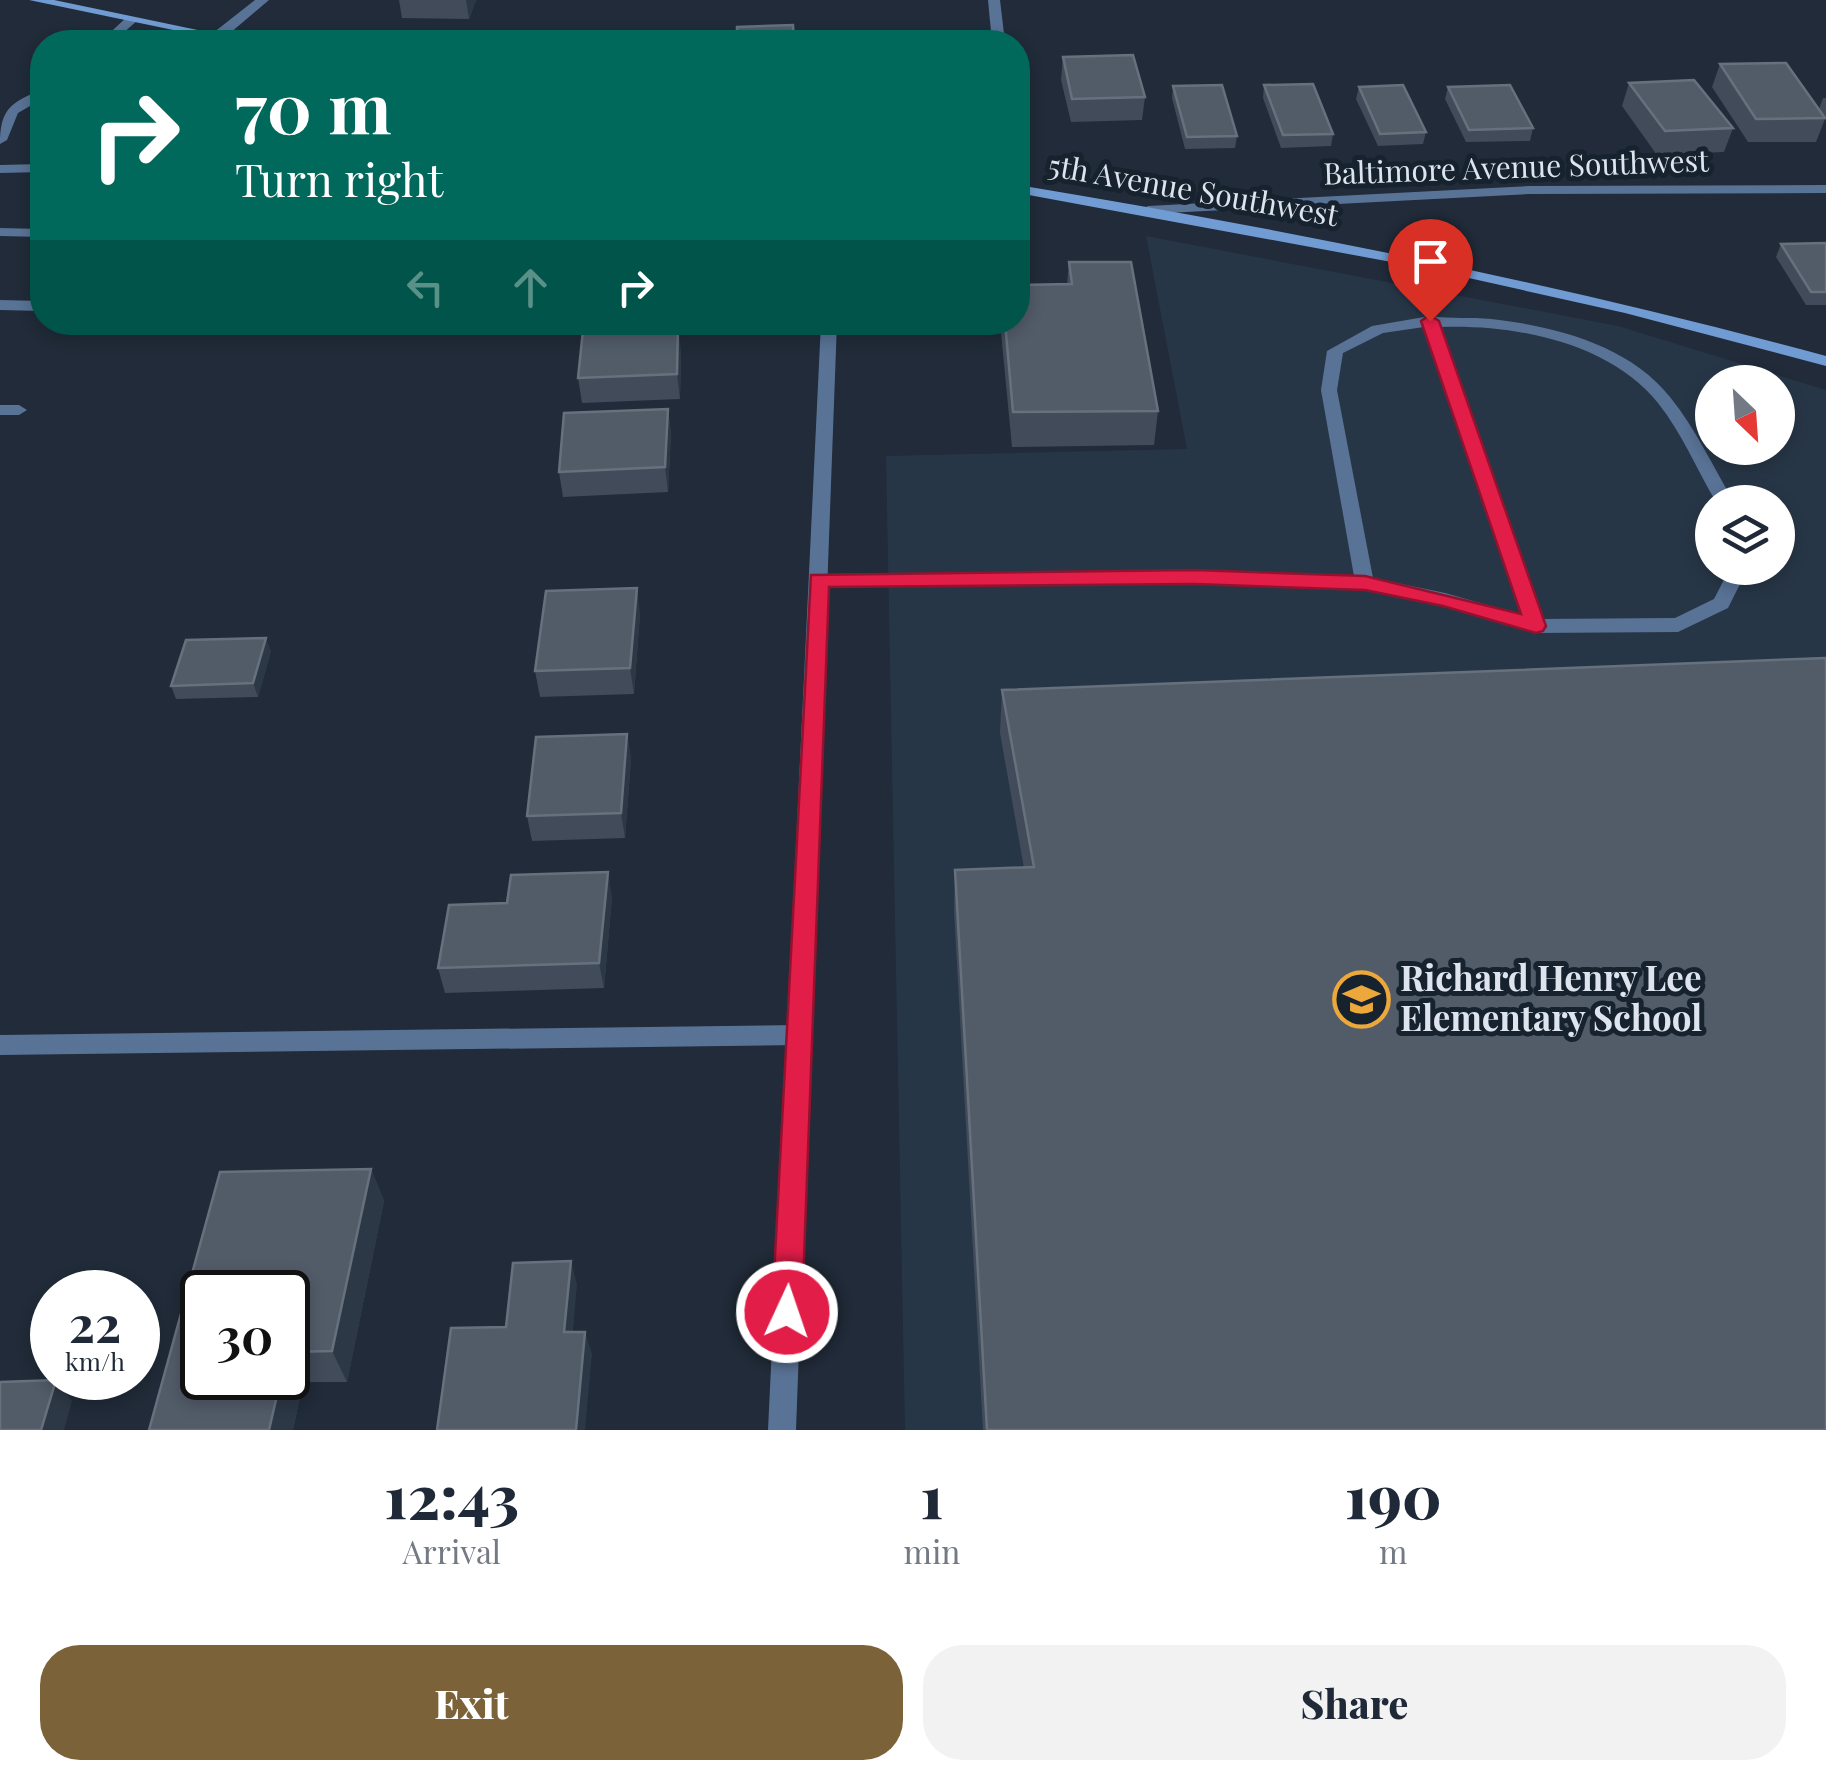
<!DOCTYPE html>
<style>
:root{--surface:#fff;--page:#f2f2f3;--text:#1f2937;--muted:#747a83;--accent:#7c6239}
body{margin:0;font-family:"Playfair Display",serif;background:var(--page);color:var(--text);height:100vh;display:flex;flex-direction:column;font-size:38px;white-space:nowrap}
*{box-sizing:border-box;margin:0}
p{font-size:32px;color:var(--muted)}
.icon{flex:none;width:55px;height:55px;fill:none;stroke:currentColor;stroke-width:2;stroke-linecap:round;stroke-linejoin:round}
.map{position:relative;height:1430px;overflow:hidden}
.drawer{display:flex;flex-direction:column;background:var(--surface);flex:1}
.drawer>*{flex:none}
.banner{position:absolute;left:30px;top:30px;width:1000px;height:305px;border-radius:40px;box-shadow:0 5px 15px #0003;background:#00695c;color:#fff;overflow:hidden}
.needle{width:65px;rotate:155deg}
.fabs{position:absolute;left:1695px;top:365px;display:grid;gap:20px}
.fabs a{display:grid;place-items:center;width:100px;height:100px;border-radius:50%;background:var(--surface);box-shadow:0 5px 15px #0003;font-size:50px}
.speed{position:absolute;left:30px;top:1270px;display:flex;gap:20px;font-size:50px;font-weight:700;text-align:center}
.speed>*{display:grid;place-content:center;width:130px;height:130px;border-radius:50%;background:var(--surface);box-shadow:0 5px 15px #0003;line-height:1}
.speed small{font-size:25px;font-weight:400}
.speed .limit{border:5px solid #111;border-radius:15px;background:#fff;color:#111}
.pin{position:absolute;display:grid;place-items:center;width:85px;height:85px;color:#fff;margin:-102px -42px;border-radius:50% 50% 50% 0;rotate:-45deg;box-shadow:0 0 10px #0007}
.pin .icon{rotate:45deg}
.me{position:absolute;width:110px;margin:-55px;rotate:3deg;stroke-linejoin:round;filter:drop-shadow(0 0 8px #0008)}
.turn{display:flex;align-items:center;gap:35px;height:210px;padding:0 40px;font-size:45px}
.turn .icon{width:130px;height:130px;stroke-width:2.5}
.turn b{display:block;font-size:70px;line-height:85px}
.lanes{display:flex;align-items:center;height:95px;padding:0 40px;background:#0003;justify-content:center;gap:50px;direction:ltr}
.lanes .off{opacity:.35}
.eta{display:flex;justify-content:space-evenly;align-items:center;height:170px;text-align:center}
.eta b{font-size:60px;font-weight:800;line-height:70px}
.cta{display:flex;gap:20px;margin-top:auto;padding:20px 40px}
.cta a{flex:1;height:115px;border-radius:40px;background:var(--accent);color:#fff;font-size:40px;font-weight:800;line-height:115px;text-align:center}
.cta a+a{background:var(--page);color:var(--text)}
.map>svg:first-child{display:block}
</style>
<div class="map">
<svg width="1826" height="1430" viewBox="0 0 1826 1430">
<rect width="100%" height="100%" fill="#212b39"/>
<path fill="#273647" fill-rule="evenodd" d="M1146,236L1618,326L1826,390V1430H905L886,456L1187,449ZM1712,382H1778V448H1712ZM1712,502H1778V568H1712Z"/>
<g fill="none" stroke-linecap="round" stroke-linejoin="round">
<g fill="#597396" fill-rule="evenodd">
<path d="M255,0H269L223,39H213V33Z"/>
<path d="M128,16L139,19L113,42H100Z"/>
<path d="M42,90V99L18,113L7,140L0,144C0,110 10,102 42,90Z"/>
<path d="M42,164V172L0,173V165Z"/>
<path d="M0,228L42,229V237L0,236Z"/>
<path d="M0,300L42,301V311L0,310Z"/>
<path d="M1430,316C1450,319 1471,317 1491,319C1554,326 1629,345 1670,397C1696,429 1713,467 1734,502H1716C1697,470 1682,433 1658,403C1609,342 1514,324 1440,327L1542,619L1675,618L1714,599L1730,568H1748L1728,608L1678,632L1535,633L1444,605L1365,589L1230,583L818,586L809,580L818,574L1230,571L1354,576L1321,390L1327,351L1372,326ZM1424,327L1522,615L1445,593L1373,578L1337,390L1343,353L1383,333Z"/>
<path d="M0,405H19L27,410L19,415H0Z"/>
<path d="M799,1025L807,1028L811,1035L807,1042L799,1045L0,1055V1035Z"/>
</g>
<g fill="#597396" fill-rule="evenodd">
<path d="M988,0H1000L1005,42H992Z"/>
<path d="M1826,185V193L1529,194L1148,214L1141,210L1148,206L1529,186Z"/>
<path d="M821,322H837L796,1430H768Z"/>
</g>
<g fill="#719cd3" fill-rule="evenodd">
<path d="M29,0H54L255,42H231Z"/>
<path d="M1018,185C1290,230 1560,284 1826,356V366L1625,313L1424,268L1018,193Z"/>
</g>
</g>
<g fill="#414b59" fill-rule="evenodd">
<path d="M399,0H476L469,19L402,18Z"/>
<path d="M1063,57L1145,97L1142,120L1071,122L1061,80Z"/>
<path d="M1720,64L1819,109L1823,98H1826V120L1825,119L1816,142H1748L1712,87Z"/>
<path d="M1629,83L1733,128L1724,152L1657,155L1622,106Z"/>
<path d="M1264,85L1333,134L1331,146L1281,148L1263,98Z"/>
<path d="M1173,86L1237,136L1235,148L1185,149L1172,98Z"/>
<path d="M1359,87L1426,132L1423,144L1378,146L1356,99Z"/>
<path d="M1448,87L1533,128L1530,141L1466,142L1445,99Z"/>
<path d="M1826,243V305H1806L1776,257L1781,244Z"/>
<path d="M1069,262L1158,411L1154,445L1012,447L1000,322H1018L1067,284Z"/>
<path d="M681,351L680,399L582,403L578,378Z"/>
<path d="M668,409L671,434L668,492L563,497L559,472Z"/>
<path d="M640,613L634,694L540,697L535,671Z"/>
<path d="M271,651L258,697L176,699L171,686Z"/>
<path d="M1002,690L1826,1430H983L954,911L955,870L1024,868L1000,733Z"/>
<path d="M627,734L631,759L625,838L532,841L527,816Z"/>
<path d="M612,897L604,988L445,993L438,968L507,903Z"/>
<path d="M371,1169L384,1201L347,1382H303L293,1430H149L220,1172ZM202,1292H288V1378H202Z"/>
</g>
<g fill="#2d3846">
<path d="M466,0H476L469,19Z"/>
<path d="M678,326L681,351L680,399L677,374Z"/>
<path d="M668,409L671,434L668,492L665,467Z"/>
<path d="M637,588L640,613L634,694L630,668Z"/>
<path d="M266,638L271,651L258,697L253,683Z"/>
<path d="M627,734L631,759L625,838L621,813Z"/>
<path d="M608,872L612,897L604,988L599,963Z"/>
<path d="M371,1169L384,1201L347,1382L332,1351Z"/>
<path d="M571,1261L577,1284L571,1354L564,1332Z"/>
<path d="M585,1332L592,1354L585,1430H576Z"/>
<path d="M288,1353L303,1382L293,1430H269L281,1378H288Z"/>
<path d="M56,1380L72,1401L64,1430H41Z"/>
</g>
<g fill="#525c69" stroke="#67717e" stroke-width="2.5">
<path d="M793,25L794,42H737V27Z"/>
<path d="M1133,55L1145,97L1072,99L1063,57Z"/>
<path d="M1786,63L1825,118L1756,119L1720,64Z"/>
<path d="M1694,80L1733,128L1665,131L1629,83Z"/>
<path d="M1313,84L1333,134L1283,135L1264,85Z"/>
<path d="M1222,85L1237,136L1187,137L1173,86Z"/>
<path d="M1403,85L1426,132L1380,134L1359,87Z"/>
<path d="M1510,85L1533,128L1469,130L1448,87Z"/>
<path d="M1826,243V292H1811L1781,244Z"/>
<path d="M1069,262H1131L1158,411L1013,412L1005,322H1018V285L1072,284Z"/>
<path d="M678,326L677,374L578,378L583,330Z"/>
<path d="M668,409L665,467L559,472L564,413Z"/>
<path d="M637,588L630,668L535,671L546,591Z"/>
<path d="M266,638L253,683L171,686L186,640Z"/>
<path d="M1826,658V1430H987L955,870L1034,867L1002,690Z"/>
<path d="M627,734L621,813L527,816L536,737Z"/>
<path d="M608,872L599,963L438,968L449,905L507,903L511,875Z"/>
<path d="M371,1169L332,1351L288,1352V1292H202V1378H281L269,1430H149L220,1172Z"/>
<path d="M571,1261L564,1332H585L576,1430H437L451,1328L506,1327L513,1263Z"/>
<path d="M56,1380L41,1430H0V1382Z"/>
</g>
<path fill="#e11d48" stroke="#92132f" stroke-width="2.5" d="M1430,315L1439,321L1546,626L1543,631L1536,633L1443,606L1365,590L1194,584L829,587L802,1312L798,1321L787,1326L777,1321L772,1312L811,575L1194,570L1365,576L1521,614L1421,321Z"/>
<defs>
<symbol id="school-ring" viewBox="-11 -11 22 22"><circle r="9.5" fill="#17222f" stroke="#eda83b" stroke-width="1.5"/><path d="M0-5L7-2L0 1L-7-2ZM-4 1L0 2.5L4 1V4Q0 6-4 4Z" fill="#eda83b"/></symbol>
</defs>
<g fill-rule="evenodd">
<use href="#school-ring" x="1330" y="968" width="63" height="63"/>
</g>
<g text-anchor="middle" stroke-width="10" stroke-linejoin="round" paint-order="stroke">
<g font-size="30" fill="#dde4ee" stroke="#17222f">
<text transform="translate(1516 168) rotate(-2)" y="10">Baltimore Avenue Southwest</text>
<text transform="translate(1193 191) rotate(10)" y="10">5th Avenue Southwest</text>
</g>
<g font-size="35" font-weight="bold" fill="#dde4ee" stroke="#17222f" text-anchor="start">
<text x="1400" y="991">Richard Henry Lee<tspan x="1400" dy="40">Elementary School</tspan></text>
</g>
</g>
</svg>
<div class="fabs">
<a><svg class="needle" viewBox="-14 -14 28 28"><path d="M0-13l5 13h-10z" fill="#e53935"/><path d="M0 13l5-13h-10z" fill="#747a83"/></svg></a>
<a><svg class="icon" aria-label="layers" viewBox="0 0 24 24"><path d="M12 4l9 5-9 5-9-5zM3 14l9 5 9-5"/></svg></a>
</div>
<div class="speed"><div>22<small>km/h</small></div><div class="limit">30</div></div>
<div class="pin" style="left:1430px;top:321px;background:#d93025"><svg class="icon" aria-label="arrive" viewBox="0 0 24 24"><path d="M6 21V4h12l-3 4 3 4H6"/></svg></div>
<svg class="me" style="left:787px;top:1312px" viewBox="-20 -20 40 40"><circle r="17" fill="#e11d48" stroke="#fff" stroke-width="3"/><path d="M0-11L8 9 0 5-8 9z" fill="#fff"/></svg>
<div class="banner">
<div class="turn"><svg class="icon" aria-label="right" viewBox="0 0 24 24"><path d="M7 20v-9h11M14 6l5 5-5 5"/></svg><div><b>70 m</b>Turn right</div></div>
<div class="lanes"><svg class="icon off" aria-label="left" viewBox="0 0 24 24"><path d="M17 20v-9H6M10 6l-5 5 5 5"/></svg><svg class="icon off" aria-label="ahead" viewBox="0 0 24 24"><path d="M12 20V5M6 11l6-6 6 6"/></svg><svg class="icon" aria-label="right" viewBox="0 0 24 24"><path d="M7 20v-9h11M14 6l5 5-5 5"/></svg></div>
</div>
</div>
<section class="drawer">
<div class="eta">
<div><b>12:43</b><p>Arrival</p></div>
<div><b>1</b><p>min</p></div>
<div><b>190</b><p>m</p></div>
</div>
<div class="cta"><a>Exit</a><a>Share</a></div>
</section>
